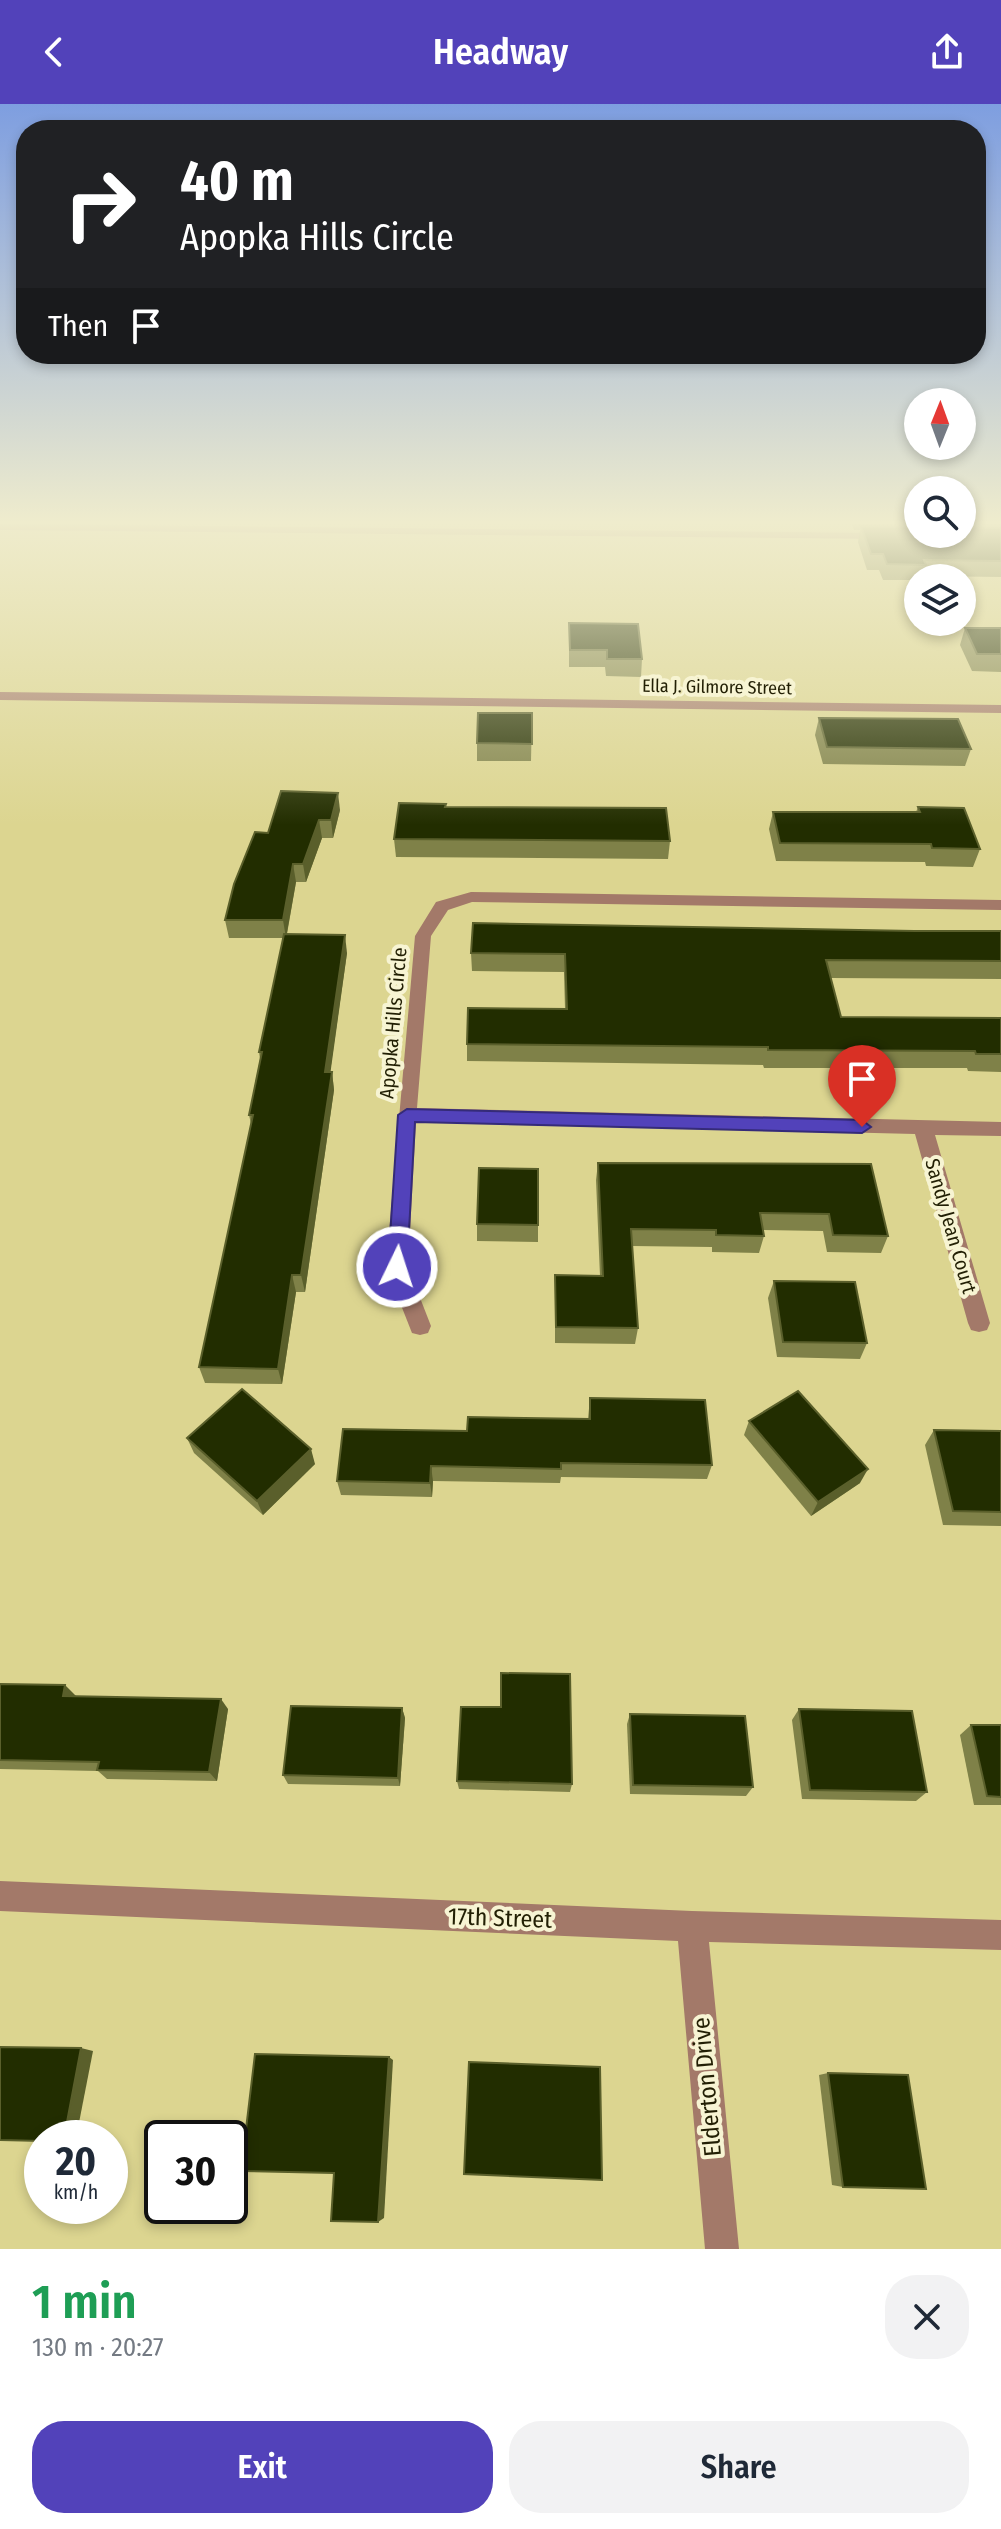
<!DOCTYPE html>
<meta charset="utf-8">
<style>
:root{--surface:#fff;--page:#f2f2f3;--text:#1f2937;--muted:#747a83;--accent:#5242ba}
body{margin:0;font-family:"Fira Sans Condensed",sans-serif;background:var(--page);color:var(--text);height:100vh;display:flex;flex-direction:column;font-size:30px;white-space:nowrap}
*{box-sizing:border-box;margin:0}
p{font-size:26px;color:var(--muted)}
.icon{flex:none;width:44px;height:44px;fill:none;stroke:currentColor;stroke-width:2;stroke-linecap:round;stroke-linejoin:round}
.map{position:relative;height:2145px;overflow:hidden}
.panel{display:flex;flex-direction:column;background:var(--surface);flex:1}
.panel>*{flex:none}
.guide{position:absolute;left:16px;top:16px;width:970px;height:244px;border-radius:32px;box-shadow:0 4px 12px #0003;background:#202124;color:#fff;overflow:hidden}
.needle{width:52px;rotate:1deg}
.controls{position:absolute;left:904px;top:284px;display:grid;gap:16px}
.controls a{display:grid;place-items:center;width:72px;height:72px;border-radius:50%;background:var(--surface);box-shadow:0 4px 12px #0003;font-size:40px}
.speed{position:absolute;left:24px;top:2016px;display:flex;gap:16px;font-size:40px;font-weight:700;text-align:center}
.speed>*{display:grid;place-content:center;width:104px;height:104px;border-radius:50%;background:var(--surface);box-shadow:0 4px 12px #0003;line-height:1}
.speed small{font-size:20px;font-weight:400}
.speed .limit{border:4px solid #111;border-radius:12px;background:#fff;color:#111}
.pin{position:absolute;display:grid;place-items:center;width:68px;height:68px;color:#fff;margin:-82px -34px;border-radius:50% 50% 50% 0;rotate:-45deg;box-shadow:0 0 8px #0007}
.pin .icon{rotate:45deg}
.me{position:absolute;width:88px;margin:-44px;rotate:4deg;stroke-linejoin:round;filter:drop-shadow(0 0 6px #0008)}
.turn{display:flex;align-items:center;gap:28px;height:168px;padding:0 32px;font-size:36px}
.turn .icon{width:104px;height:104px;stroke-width:2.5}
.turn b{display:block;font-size:56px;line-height:68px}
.then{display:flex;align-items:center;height:76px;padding:0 32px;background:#0003;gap:16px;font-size:30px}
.round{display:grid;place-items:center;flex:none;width:84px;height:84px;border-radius:32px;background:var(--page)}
.head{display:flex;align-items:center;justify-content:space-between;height:136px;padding:0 32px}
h1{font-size:48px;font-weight:600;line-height:60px;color:#1e9e55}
.cta{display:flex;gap:16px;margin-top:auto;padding:16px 32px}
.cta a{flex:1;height:92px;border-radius:32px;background:var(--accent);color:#fff;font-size:32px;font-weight:600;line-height:92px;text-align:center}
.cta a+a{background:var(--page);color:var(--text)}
header{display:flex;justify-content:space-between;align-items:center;height:104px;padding:0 32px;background:var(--accent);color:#fff;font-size:36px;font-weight:600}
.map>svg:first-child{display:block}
</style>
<header><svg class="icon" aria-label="back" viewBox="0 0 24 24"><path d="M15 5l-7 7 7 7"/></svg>Headway<svg class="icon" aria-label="share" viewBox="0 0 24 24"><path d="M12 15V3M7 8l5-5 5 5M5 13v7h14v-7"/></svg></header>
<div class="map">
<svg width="1001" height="2145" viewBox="0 0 1001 2145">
<rect width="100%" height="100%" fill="#dcd590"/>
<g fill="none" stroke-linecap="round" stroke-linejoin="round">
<g fill="#a37969" fill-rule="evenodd">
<path d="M0,420L885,429L891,432L885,435L0,426Z"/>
<path d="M0,588L1001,601V609L0,596Z"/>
<path d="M471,788L1001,796V806L472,798L448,806L431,832L417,1004L1001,1018V1032L935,1031L990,1219L987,1226L979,1228L971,1226L968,1219L915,1030L416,1018L408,1163L431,1222L428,1229L420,1231L412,1229L386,1163L415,832L436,798Z"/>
<path d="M0,1777L692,1807L1001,1816V1846L709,1838L739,2145H705L678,1837L0,1807Z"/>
</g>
</g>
<g fill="#7f8148">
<path d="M852,420H918V430H962V420H1001V473L923,472L922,474H918V476H883L879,466H867L858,438L860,426H854Z"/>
<path d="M569,519L642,555L641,573L606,572L605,563H569Z"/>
<path d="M965,524H1001V568L972,567L960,541Z"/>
<path d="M532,609L531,657H477V639Z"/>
<path d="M819,614L971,645L965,662L823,660L815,631Z"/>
<path d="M446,703L670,737L668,755L396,753L394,735Z"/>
<path d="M918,703L980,745L973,763L926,762L925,758L776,757L769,725L773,708H916Z"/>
<path d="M340,706L333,734H322L306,778H296L287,830L347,849L330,968H332L334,986L305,1188H296L282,1280L205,1279L199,1263L251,1020L249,1011L260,955L259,948L283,834H229L225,816L268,729Z"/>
<path d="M914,827H1001V875L831,874L841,913L1001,914V968L968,967L967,964H764L763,961L467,957V940L565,905L564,868L472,867L471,849Z"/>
<path d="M598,1059L871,1060L888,1132L881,1149L827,1148L823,1127L763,1126L764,1132L759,1149L712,1148V1143L632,1142L638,1224L635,1240L555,1239V1171L600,1172L596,1076Z"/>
<path d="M477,1120L538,1121V1138L477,1137Z"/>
<path d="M774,1177L867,1239L860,1255L777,1253L768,1194Z"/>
<path d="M590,1294L712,1361L707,1375L561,1373L560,1379L433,1377L432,1393L341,1391L337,1377L588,1315Z"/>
<path d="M749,1317L860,1379L811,1412L744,1331Z"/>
<path d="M934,1326L1001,1327V1422L943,1421L925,1341Z"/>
<path d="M187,1334L315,1360L263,1411L194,1349Z"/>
<path d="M0,1580L76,1592L228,1605L217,1677L107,1675L98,1667L0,1665Z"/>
<path d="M402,1604L405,1614L400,1682L288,1680L283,1671Z"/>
<path d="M799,1605L927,1688L916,1697L802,1695L792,1616Z"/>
<path d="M630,1610L753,1683L746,1692L630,1690L627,1620Z"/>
<path d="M971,1621H1001V1701H974L960,1631Z"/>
<path d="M457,1677L572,1680L570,1688L459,1685Z"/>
<path d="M828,1969L843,2083L832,2081L819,1971Z"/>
</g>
<g fill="#5a5f2b">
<path d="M338,689L340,706L333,734L331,716Z"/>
<path d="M319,716L322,734L306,778L303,760Z"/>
<path d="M293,760L296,778L286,834L283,816Z"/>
<path d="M345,831L347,849L328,986L325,968Z"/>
<path d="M332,968L334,986L305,1188L301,1171Z"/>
<path d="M292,1171L296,1188L282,1280L278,1265Z"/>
<path d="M311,1345L315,1360L263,1411L257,1397Z"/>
<path d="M431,1362L433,1377L432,1393L430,1379Z"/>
<path d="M868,1365L860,1379L811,1412L818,1398Z"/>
<path d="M65,1581L76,1592H63Z"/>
<path d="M221,1595L228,1605L217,1677L209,1668Z"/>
<path d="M402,1604L405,1614L400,1682L398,1674Z"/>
<path d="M81,1944L93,1947L76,2034H64Z"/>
<path d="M389,1953L393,1956L384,2114L378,2118Z"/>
</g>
<g fill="#222d00" stroke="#5a5f2b" stroke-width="2">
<path d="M861,422L918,423V430H962V423L1001,424V457L924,456L926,461L887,460L883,450H871Z"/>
<path d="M569,519L638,520L642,555H607V546H570Z"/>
<path d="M965,524H1001V550H977Z"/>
<path d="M478,609H532V640L477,639Z"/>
<path d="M819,614L958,615L971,645L827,643Z"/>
<path d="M281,687L338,689L331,716H319L303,760H293L283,816H225L234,780L255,728L268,729Z"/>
<path d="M399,699L446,700L445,703L666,704L670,737L394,735Z"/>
<path d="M918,703L964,704L980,745L932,744L931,740L780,739L773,708H920Z"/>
<path d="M473,819L914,827H1001V857L826,856L841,913L1001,914V950H976L975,947L768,946V943L467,940L468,904L567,905L565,850L471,849Z"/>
<path d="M284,830L345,831L325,968H332L301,1171H292L278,1265L199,1263L253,1011H249L262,948H259Z"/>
<path d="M598,1059L871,1060L888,1132L833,1131L829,1110L760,1109L764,1132L716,1131V1126L631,1125L638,1224L556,1223L555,1171L603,1172Z"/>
<path d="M479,1064L538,1065V1121L477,1120Z"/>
<path d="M774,1177L855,1178L867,1239L783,1238Z"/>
<path d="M242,1285L311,1345L257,1397L187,1334Z"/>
<path d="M798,1287L868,1365L818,1398L749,1317Z"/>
<path d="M590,1294L705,1296L712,1361L561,1359V1365L431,1362L430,1379L337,1377L343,1325L467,1327L468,1313L590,1315Z"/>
<path d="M934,1326L1001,1327V1408L953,1407Z"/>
<path d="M501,1569L570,1570L572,1680L457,1677L461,1603H501Z"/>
<path d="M0,1580L65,1581L63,1592L221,1595L209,1668L97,1666L99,1658L0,1656Z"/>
<path d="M291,1602L402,1604L398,1674L283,1671Z"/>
<path d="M799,1605L912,1607L927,1688L810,1686Z"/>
<path d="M630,1610L745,1612L753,1683L633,1681Z"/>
<path d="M971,1621H1001V1693L987,1692Z"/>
<path d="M0,1943L81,1944L64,2034H42V2037L0,2036Z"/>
<path d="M255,1950L389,1953L378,2118L331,2117L334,2069L241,2067Z"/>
<path d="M469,1958L600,1963L602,2076L464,2070Z"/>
<path d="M828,1969L908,1971L926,2085L843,2083Z"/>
</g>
<linearGradient id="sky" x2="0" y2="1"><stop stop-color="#7e9ee0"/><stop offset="0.58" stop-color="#efeccd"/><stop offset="1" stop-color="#efeccd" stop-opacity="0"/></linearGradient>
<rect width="1001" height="721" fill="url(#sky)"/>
<path fill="#5242ba" stroke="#352b79" stroke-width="2" d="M407,1005L862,1016L871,1023L862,1029L415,1018L407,1163L404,1168H391L388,1163L398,1011Z"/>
<g text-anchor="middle" stroke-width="8" stroke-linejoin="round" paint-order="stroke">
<g font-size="18" fill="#221f04" stroke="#f7f4d3">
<text transform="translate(717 583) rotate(1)" y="6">Ella J. Gilmore Street</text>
</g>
<g font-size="20" fill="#221f04" stroke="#f7f4d3">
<text transform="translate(393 919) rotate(-85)" y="7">Apopka Hills Circle</text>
<text transform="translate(951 1122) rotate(74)" y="7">Sandy Jean Court</text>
</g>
<g font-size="24" fill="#221f04" stroke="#f7f4d3">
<text transform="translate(500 1814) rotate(2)" y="8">17th Street</text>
<text transform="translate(707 1983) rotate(-95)" y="8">Elderton Drive</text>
</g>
</g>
</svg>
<div class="controls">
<a><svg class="needle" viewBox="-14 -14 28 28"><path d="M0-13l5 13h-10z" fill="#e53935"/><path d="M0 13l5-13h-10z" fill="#747a83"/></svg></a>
<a><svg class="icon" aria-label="search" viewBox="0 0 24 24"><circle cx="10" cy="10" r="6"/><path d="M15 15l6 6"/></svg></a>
<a><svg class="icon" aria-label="layers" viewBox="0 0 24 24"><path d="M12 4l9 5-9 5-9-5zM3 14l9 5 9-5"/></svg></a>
</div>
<div class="speed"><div>20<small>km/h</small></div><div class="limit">30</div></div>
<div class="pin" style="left:862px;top:1023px;background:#d93025"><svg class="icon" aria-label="arrive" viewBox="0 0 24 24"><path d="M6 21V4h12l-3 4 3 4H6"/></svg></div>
<svg class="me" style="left:397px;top:1163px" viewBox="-20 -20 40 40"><circle r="17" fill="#5242ba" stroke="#fff" stroke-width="3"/><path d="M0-11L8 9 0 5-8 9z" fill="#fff"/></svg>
<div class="guide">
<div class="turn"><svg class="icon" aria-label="right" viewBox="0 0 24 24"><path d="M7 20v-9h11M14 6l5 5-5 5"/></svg><div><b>40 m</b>Apopka Hills Circle</div></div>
<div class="then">Then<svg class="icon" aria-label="arrive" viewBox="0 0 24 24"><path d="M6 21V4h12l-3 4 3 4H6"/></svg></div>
</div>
</div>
<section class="panel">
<div class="head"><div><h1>1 min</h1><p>130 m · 20:27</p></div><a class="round"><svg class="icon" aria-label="close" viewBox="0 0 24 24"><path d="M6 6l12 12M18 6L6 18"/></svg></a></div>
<div class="cta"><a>Exit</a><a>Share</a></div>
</section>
